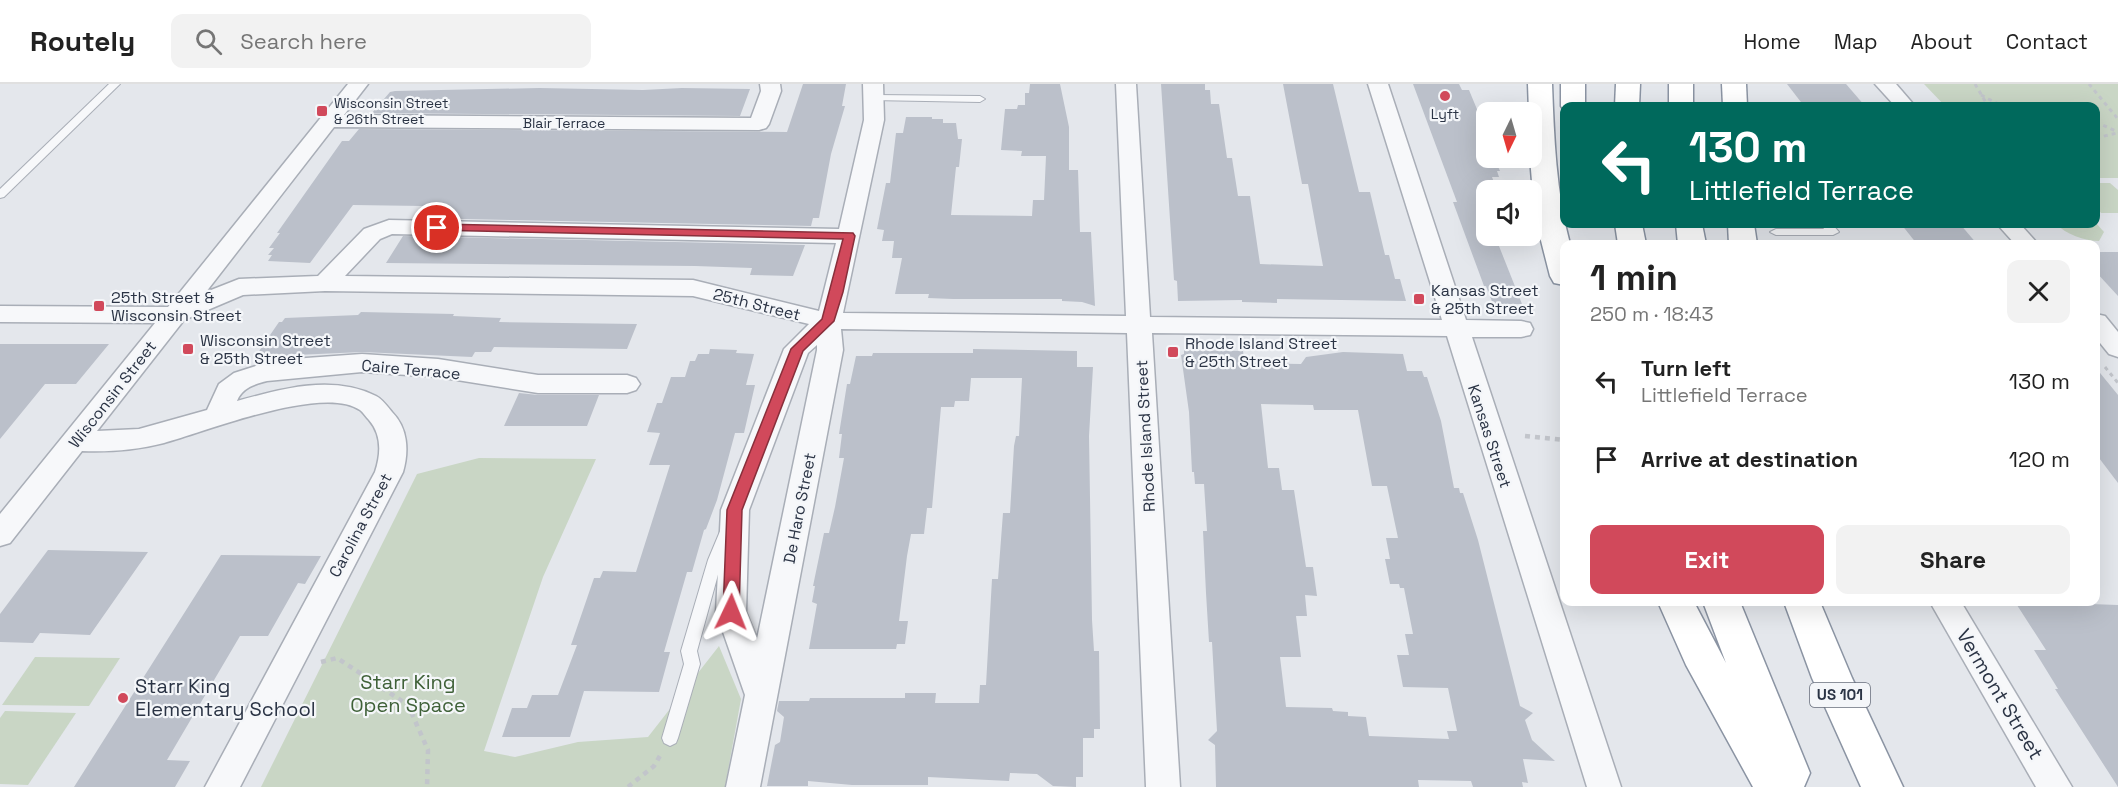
<!DOCTYPE html>
<meta charset="utf-8">
<style>
:root{--surface:#fff;--page:#f2f2f2;--text:#222;--muted:#767676;--line:#e0e0e0;--accent:#d1495b}
body{margin:0;font-family:"Space Grotesk",sans-serif;background:var(--page);color:var(--text);height:100vh;display:flex;flex-direction:column;font-size:22px;white-space:nowrap}
*{box-sizing:border-box;margin:0}
p{font-size:20px;color:var(--muted)}
.icon{flex:none;width:33px;height:33px;fill:none;stroke:currentColor;stroke-width:2;stroke-linecap:round;stroke-linejoin:round}
.map{position:relative;flex:1;overflow:hidden}
.drawer{position:absolute;left:1560px;top:156px;width:540px;height:366px;display:flex;flex-direction:column;background:var(--surface);border-radius:12px;box-shadow:0 6px 24px #0002}
.drawer>*{flex:none}
.top-card{position:absolute;left:1560px;top:18px;width:540px;height:126px;border-radius:12px;box-shadow:0 6px 24px #0002;background:#00695c;color:#fff;overflow:hidden}
.needle{width:39px;rotate:185deg}
.tools{position:absolute;left:1476px;top:18px;display:grid;gap:12px}
.tools a{display:grid;place-items:center;width:66px;height:66px;border-radius:12px;background:var(--surface);box-shadow:0 6px 24px #0002;font-size:30px}
.pin{position:absolute;display:grid;place-items:center;width:51px;height:51px;color:#fff;margin:-26px;border:3px solid #fff;border-radius:50%;box-shadow:0 2px 6px #0007}
.me{position:absolute;width:66px;margin:-33px;rotate:2deg;stroke-linejoin:round;filter:drop-shadow(0 0 4px #0008)}
.turn{display:flex;align-items:center;gap:21px;height:126px;padding:0 30px;font-size:27px}
.turn .icon{width:78px;height:78px;stroke-width:2.5}
.turn b{display:block;font-size:42px;line-height:51px}
.round{display:grid;place-items:center;flex:none;width:63px;height:63px;border-radius:12px;background:var(--page)}
.summary{display:flex;align-items:center;justify-content:space-between;height:102px;padding:0 30px}
h1{font-size:36px;font-weight:600;line-height:45px}
.action{display:flex;gap:12px;margin-top:auto;padding:12px 30px}
.action a{flex:1;height:69px;border-radius:12px;background:var(--accent);color:#fff;font-size:24px;font-weight:600;line-height:69px;text-align:center}
.action a+a{background:var(--page);color:var(--text)}
ul{padding:0;list-style:none}
li{display:flex;align-items:center;gap:18px;height:78px;padding:0 30px}
li div{flex:1}
li b{display:block;font-size:22px}
li em{font-style:normal}
header{display:flex;align-items:center;gap:36px;box-sizing:border-box;height:84px;padding:0 30px;background:var(--surface);border-bottom:2px solid var(--line)}
header strong{font-size:28px}
nav{display:flex;gap:33px;margin-inline-start:auto;font-size:21px}
.search{width:420px;height:54px;background:var(--page);display:flex;align-items:center;gap:15px;box-sizing:border-box;padding:0 21px;border-radius:12px;color:var(--muted);font-size:22px}
.map>svg:first-child{display:block}
</style>
<header>
<strong>Routely</strong>
<div class="search"><svg class="icon" aria-label="search" viewBox="0 0 24 24"><circle cx="10" cy="10" r="6"/><path d="M15 15l6 6"/></svg>Search here</div>
<nav><a>Home</a><a>Map</a><a>About</a><a>Contact</a></nav>
</header>
<div class="map">
<svg width="2118" height="703" viewBox="0 0 2118 703">
<rect width="100%" height="100%" fill="#e4e7ec"/>
<g fill="#c9d6c5">
<path d="M1924,0H2118V94H2096V22H1945Z"/>
<path d="M2096,99H2110L2118,106V129H2101L2096,123Z"/>
<path d="M2096,139L2104,148L2099,157C2084,157 2066,150 2056,140Z"/>
<path d="M479,374L596,375L543,493L484,667L515,673L578,658L648,653L719,562L741,615L725,703H261L417,390Z"/>
<path d="M35,573L120,574L89,622L2,621Z"/>
<path d="M5,627L76,629L28,701L0,700V634Z"/>
</g>
<g fill="#bbc0ca" fill-rule="evenodd">
<path d="M803,0H846L842,22H845L831,70L819,134H813L811,142L415,134L423,122L353,121L310,179L268,177L272,171H268L274,164H269L280,149H277L342,57H349L359,45L787,48Z"/>
<path d="M1030,0H1060L1069,43V86H1078L1080,148H1091L1095,222L1082,218L1062,217V215H953L928,214L929,210H895L902,174H892L894,157H882L884,146L877,145L886,99H890L896,49H903L906,33H932V35H943V39H956L958,55H962L959,83H956L951,131L1032,132L1033,116H1044L1046,72H1021L1022,67L1001,66L1005,25H1017L1018,21H1025V9H1029Z"/>
<path d="M1161,0H1205V6H1210L1211,20H1219L1227,74H1232L1238,112H1250L1260,180L1323,182L1308,100H1302L1283,0H1333L1359,108H1370L1385,171H1389L1395,195H1400L1406,217L1277,215V219L1242,218V216L1178,217L1177,197L1174,196Z"/>
<path d="M1413,0H1459L1462,6H1469L1486,47V74H1494L1500,87H1497L1499,93H1492L1497,106H1486V152H1495L1522,220H1493L1486,202H1484L1453,118H1457Z"/>
<path d="M1787,0H1846L1865,22H1804Z"/>
<path d="M539,4L643,6L682,4L750,5L740,32L372,29L390,8L395,7Z"/>
<path d="M1901,140H1960L1977,160H1917Z"/>
<path d="M403,152L805,161L793,192L750,191L752,184L695,182L386,179Z"/>
<path d="M2096,168H2118V212L2096,188Z"/>
<path d="M361,228L454,230L453,232L501,234L499,238L637,240L627,265L494,263L491,268H475L472,273L362,268L296,271L292,273H255L279,238H282L285,234L358,231Z"/>
<path d="M0,260H109L76,300H45L0,355Z"/>
<path d="M710,265L737,266L736,269L754,270L746,301H755L744,349H735L717,416L706,445L704,446L692,488H687L664,568H670L659,608L584,607L570,653H502L512,624H527L532,611H558L577,561H571L594,494H600L603,487L636,488L670,381H649L660,349L647,348L657,319H662L671,293H685L690,277H695L698,270H709Z"/>
<path d="M973,265L1077,267V283H1093L1089,352L1092,536L1094,567H1099L1100,645H1094V654H1083V693H1076V703L1053,702L1037,690L1010,689L1009,697L928,693V701H852L808,697V702H767L775,661L780,658L784,633L777,627L779,617H809L810,614H905V609H936L935,619H979L980,601H986L992,495H998L1003,429H1010L1014,362L1016,352H1019L1022,294H971L969,317H955L954,323H941L932,424H927L924,450H911L907,472L899,537H908L905,560H897L896,565H809L817,520L812,518L815,502H813L824,449H829L835,423L844,374H839L842,350H839L847,300H850L856,272H872L873,269H973Z"/>
<path d="M1184,266L1243,267L1245,279L1301,280L1306,273L1343,268L1403,270L1407,287H1422L1424,293H1427L1441,337L1454,404H1459L1460,409H1463L1478,456L1520,622L1533,629L1525,636L1532,656L1555,677L1523,675L1528,699L1522,698L1523,703H1473L1471,697L1418,696L1419,703H1216L1215,661L1208,656L1217,647L1212,558H1209L1206,509L1203,447H1207L1204,400H1195L1194,388H1192L1189,328L1181,271L1184,270ZM1261,320L1313,321L1314,326H1358L1372,402H1387L1398,454H1386L1390,475H1385L1390,500H1399L1400,504H1404L1413,550H1405L1409,571H1397L1403,603L1448,604L1457,647H1447L1449,655L1369,652L1366,633L1348,632V628L1333,627L1332,624L1286,623L1280,573H1301L1296,532H1307L1305,511L1317,512L1313,483H1306L1294,406H1282L1279,384H1268Z"/>
<path d="M2096,284L2118,311V399L2096,370Z"/>
<path d="M519,309L538,311H599L587,342H504Z"/>
<path d="M48,466L148,468L90,551L40,549L33,559L0,558V530Z"/>
<path d="M221,471L321,472L305,500L298,499L268,552H240L167,676L190,677L175,703H74Z"/>
<path d="M2015,518H2088L2090,520L2118,521V703L2055,605H2058L2034,566H2046Z"/>
</g>
<g fill="none" stroke-linecap="round" stroke-linejoin="round">
<defs>
<g id="service">
<path d="M109,0H120L4,113L0,114V105Z"/>
<path d="M874,11L980,12L985,15L980,18L871,16V12Z"/>
<path d="M1821,140H1832L1839,148L1833,151H1776L1770,148L1776,145H1824Z"/>
<path d="M726,443L731,445L733,449L722,476L697,567L700,580L678,654L676,659L670,662L664,659L662,654L684,580L681,567L708,476L721,445Z"/>
</g>
<g id="minor">
<path d="M348,0H368L344,31L751,34L761,7L760,0H780L781,7L769,40L766,44L759,46L334,43L206,208L239,195L318,192L364,145L389,136L839,145L864,36L863,0H883L884,36L843,229L1126,232L1116,0H1136L1150,233L1442,236L1368,0H1388L1466,236L1521,237L1530,239L1533,245L1530,251L1521,253H1472L1621,703H1587L1447,252L1152,249L1180,703H1146L1127,249L841,245L843,266L760,703H726L745,611L716,528L721,426L784,265L809,240L693,212L325,207L243,211L184,236L97,347L139,345L207,326L219,300L234,289L265,279L306,274L362,270L438,275L538,291H627L636,294L640,300L636,306L627,309H538L438,293L362,288L267,297C255,300 242,304 237,317C281,305 332,290 376,312C382,315 388,323 392,328C408,344 409,367 403,388L240,703H205L375,388C381,370 382,351 369,336C366,333 363,328 360,326C323,300 205,348 164,359C137,366 111,368 82,367L10,459L0,462V430L155,239L0,238V222L168,223ZM392,150L836,159L819,227L693,196L345,192L380,155ZM817,261V266L757,555L746,528L749,426L808,269Z"/>
<path d="M1875,0H1896L1915,22H1895Z"/>
<path d="M1997,140H2020L2038,160H2015Z"/>
<path d="M2096,230L2105,232L2118,248V273L2109,270L2096,254Z"/>
<path d="M1930,518H1961L2072,703H2036Z"/>
</g>
<g id="motorway">
<path d="M1528,0H1552C1554,54 1556,108 1570,160H1564V201L1554,199L1550,192L1535,133L1530,74L1532,28H1529Z"/>
<path d="M1561,0H1585V22H1564V27L1561,22Z"/>
<path d="M1616,0H1640L1639,22H1615Z"/>
<rect x="1669" y="0" width="24" height="22"/>
<path d="M1722,0H1746L1747,22H1723Z"/>
<path d="M1615,140H1642L1646,160H1618Z"/>
<path d="M1676,140H1702L1706,160H1678Z"/>
<path d="M1728,140H1754L1757,160H1729Z"/>
<path d="M1658,518H1694L1726,579L1703,518H1740L1810,689L1804,703H1753L1686,581Z"/>
<path d="M1784,518H1820L1852,594L1903,703H1861L1812,594Z"/>
</g>
</defs>
<use href="#service" stroke="#a9aeb7" stroke-width="2"/>
<use href="#minor" stroke="#a9aeb7" stroke-width="3"/>
<use href="#motorway" stroke="#8b94a3" stroke-width="3"/>
<g stroke="#c2c5cb" stroke-width="3" stroke-dasharray="4 4" stroke-linecap="butt">
<path d="M1975,0L1988,22"/>
<path d="M2089,0L2118,35"/>
<path d="M1981,11L2002,22"/>
<path d="M2096,38L2118,48"/>
<path d="M2096,54L2117,49"/>
<path d="M2105,283L2118,299"/>
</g>
<g stroke="#c2c5cb" stroke-width="4.5" stroke-dasharray="5 5" stroke-linecap="butt">
<path d="M1525,352L1564,356"/>
<path d="M321,578L337,574L408,621L428,666L427,703"/>
<path d="M628,703L654,682L661,670"/>
</g>
<use href="#service" fill="#f7f8fa" fill-rule="evenodd"/>
<use href="#minor" fill="#f7f8fa" fill-rule="evenodd"/>
<use href="#motorway" fill="#fff" fill-rule="evenodd"/>
</g>
<path fill="#d1495b" stroke="#882f3b" stroke-width="1.5" d="M437,140L853,149L855,152L843,208L834,237L803,267L742,426L739,528L737,533L731,535L726,533L723,528L727,426L791,265L822,235L843,155L433,146V141Z"/>
<g fill="#d1495b" stroke="#f4f6f9" stroke-width="2">
<circle cx="1445" cy="12" r="6"/>
<rect x="316" y="21" width="12" height="12" rx="3"/>
<rect x="1413" y="209" width="12" height="12" rx="3"/>
<rect x="93" y="216" width="12" height="12" rx="3"/>
<rect x="182" y="259" width="12" height="12" rx="3"/>
<rect x="1167" y="262" width="12" height="12" rx="3"/>
<circle cx="123" cy="614" r="6"/>
</g>
<g text-anchor="middle" stroke-width="4.5" stroke-linejoin="round" paint-order="stroke">
<g font-size="14" fill="#2b3445" stroke="#f4f6f9" text-anchor="start">
<text x="334" y="24">Wisconsin Street<tspan x="334" dy="16">&amp; 26th Street</tspan></text>
<text x="1445" y="35" text-anchor="middle">Lyft</text>
</g>
<g font-size="14" fill="#2b3445" stroke="#f4f6f9">
<text x="564" y="44">Blair Terrace</text>
</g>
<rect fill="#f4f6f9" stroke="#676e7b" stroke-width="1.5" x="1810" y="599" width="60" height="24" rx="4.5"/>
<g font-size="15" font-weight="bold" fill="#2b3445">
<text x="1840" y="616">US 101</text>
</g>
<g font-size="16" fill="#2b3445" stroke="#f4f6f9" text-anchor="start">
<text x="1431" y="212">Kansas Street<tspan x="1431" dy="18">&amp; 25th Street</tspan></text>
<text x="111" y="219">25th Street &amp;<tspan x="111" dy="18">Wisconsin Street</tspan></text>
<text x="200" y="262">Wisconsin Street<tspan x="200" dy="18">&amp; 25th Street</tspan></text>
<text x="1185" y="265">Rhode Island Street<tspan x="1185" dy="18">&amp; 25th Street</tspan></text>
</g>
<g font-size="16" fill="#2b3445" stroke="#f4f6f9">
<text transform="translate(757 220) rotate(14)" y="6">25th Street</text>
<text transform="translate(411 285) rotate(5)" y="6">Caire Terrace</text>
<text transform="translate(112 310) rotate(-52)" y="6">Wisconsin Street</text>
<text transform="translate(1145 352) rotate(-93)" y="6">Rhode Island Street</text>
<text transform="translate(1490 352) rotate(72)" y="6">Kansas Street</text>
<text transform="translate(799 424) rotate(-79)" y="6">De Haro Street</text>
<text transform="translate(360 441) rotate(-62)" y="6">Carolina Street</text>
</g>
<g font-size="20" fill="#3f6138" stroke="#f4f6f9">
<text x="408" y="605">Starr King<tspan x="408" dy="23">Open Space</tspan></text>
</g>
<g font-size="20" fill="#2b3445" stroke="#f4f6f9" text-anchor="start">
<text x="135" y="609">Starr King<tspan x="135" dy="23">Elementary School</tspan></text>
</g>
<g font-size="20" fill="#2b3445" stroke="#f4f6f9">
<text transform="translate(2000 610) rotate(59)" y="7">Vermont Street</text>
</g>
</g>
</svg>
<div class="tools">
<a><svg class="needle" viewBox="-14 -14 28 28"><path d="M0-13l5 13h-10z" fill="#e53935"/><path d="M0 13l5-13h-10z" fill="#767676"/></svg></a>
<a><svg class="icon" aria-label="sound" viewBox="0 0 24 24"><path d="M4 9h4l5-4v14l-5-4H4zM17 9q2 3 0 6"/></svg></a>
</div>
<div class="pin" style="left:437px;top:144px;background:#d93025"><svg class="icon" aria-label="arrive" viewBox="0 0 24 24"><path d="M6 21V4h12l-3 4 3 4H6"/></svg></div>
<svg class="me" style="left:731px;top:528px" viewBox="-20 -20 40 40"><path d="M0-17L14 15 0 8-14 15z" fill="#d1495b" stroke="#fff" stroke-width="4"/></svg>
<div class="top-card">
<div class="turn"><svg class="icon" aria-label="left" viewBox="0 0 24 24"><path d="M17 20v-9H6M10 6l-5 5 5 5"/></svg><div><b>130 m</b>Littlefield Terrace</div></div>
</div>
<section class="drawer">
<div class="summary"><div><h1>1 min</h1><p>250 m · 18:43</p></div><a class="round"><svg class="icon" aria-label="close" viewBox="0 0 24 24"><path d="M6 6l12 12M18 6L6 18"/></svg></a></div>
<ul>
<li><svg class="icon" aria-label="left" viewBox="0 0 24 24"><path d="M17 20v-9H6M10 6l-5 5 5 5"/></svg><div><b>Turn left</b><p>Littlefield Terrace</p></div><em>130 m</em></li>
<li><svg class="icon" aria-label="arrive" viewBox="0 0 24 24"><path d="M6 21V4h12l-3 4 3 4H6"/></svg><div><b>Arrive at destination</b></div><em>120 m</em></li>
</ul>
<div class="action"><a>Exit</a><a>Share</a></div>
</section>
</div>
